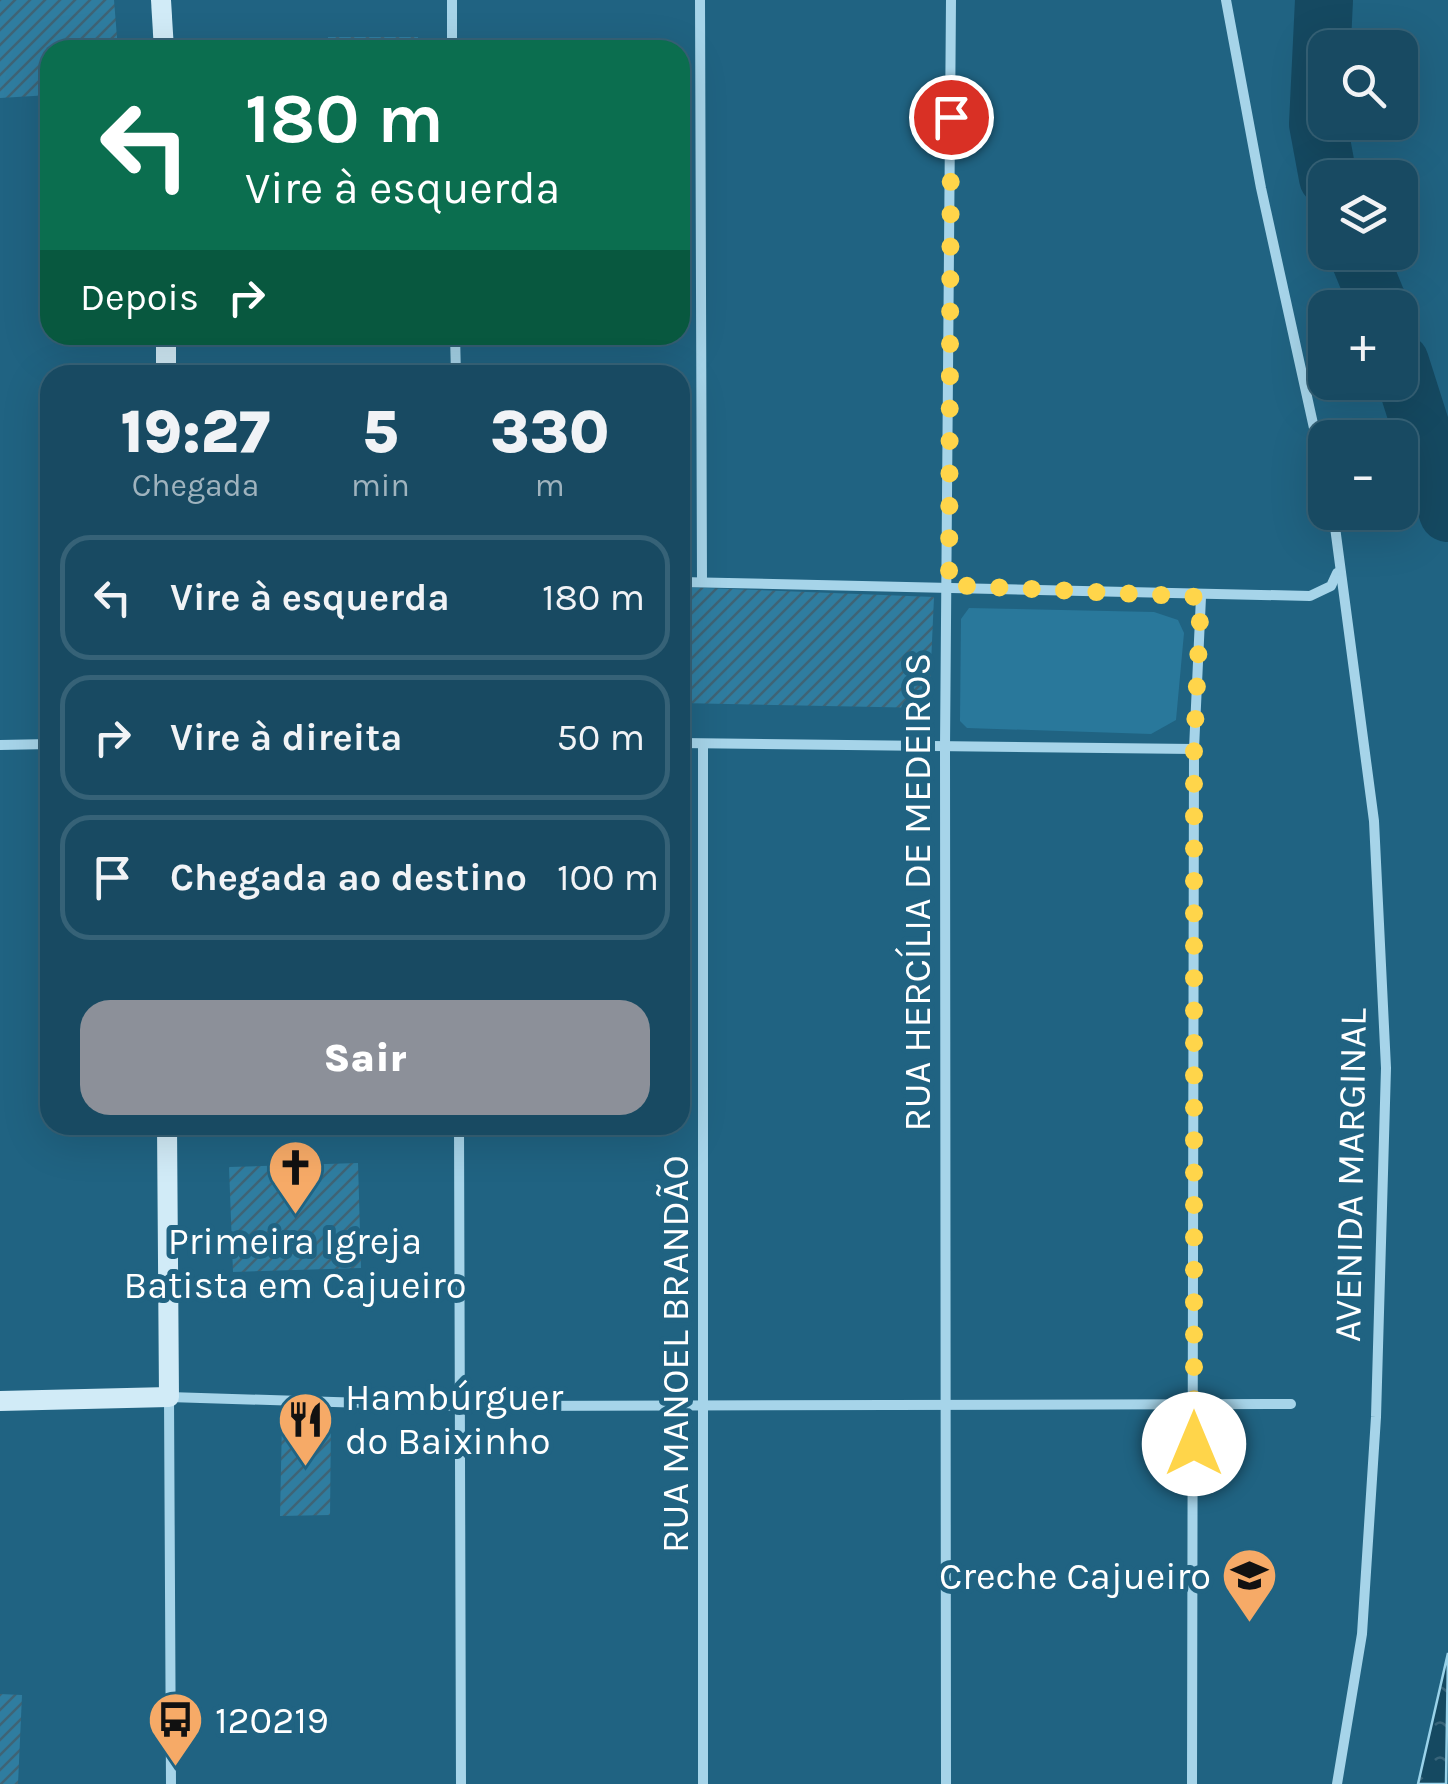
<!DOCTYPE html>
<html lang="pt">
<meta charset="utf-8">
<style>
:root{--surface:#184a62;--page:#25546b;--text:#f1f3f6;--muted:#9fb3be;--line:#366277;--accent:#8c9099}
body{margin:0;font-family:Karla,sans-serif;background:var(--page);color:var(--text);height:100vh;display:flex;flex-direction:column;font-size:38px;white-space:nowrap}
*{box-sizing:border-box;margin:0}
p{font-size:32px;color:var(--muted)}
.icon{flex:none;width:55px;height:55px;fill:none;stroke:currentColor;stroke-width:2;stroke-linecap:round;stroke-linejoin:round}
.map{position:relative;flex:1;overflow:hidden}
.sheet{position:absolute;left:40px;top:365px;width:650px;height:770px;display:flex;flex-direction:column;background:var(--surface);border-radius:30px;box-shadow:0 10px 40px #0002,0 0 0 2px var(--line)}
.sheet>*{flex:none}
.top-card{position:absolute;left:40px;top:40px;width:650px;height:305px;border-radius:30px;box-shadow:0 10px 40px #0002,0 0 0 2px var(--line);background:#0b6e4f;color:#fff;overflow:hidden}
.tools{position:absolute;left:1308px;top:30px;display:grid;gap:20px}
.tools a{display:grid;place-items:center;width:110px;height:110px;border-radius:20px;background:var(--surface);box-shadow:0 10px 40px #0002,0 0 0 2px var(--line);font-size:50px}
.pin{position:absolute;display:grid;place-items:center;width:85px;height:85px;color:#fff;margin:-42px;border:5px solid #fff;border-radius:50%;box-shadow:0 2px 10px #0007}
.me{position:absolute;width:110px;margin:-55px;rotate:0deg;stroke-linejoin:round;filter:drop-shadow(0 0 8px #0008)}
.turn{display:flex;align-items:center;gap:35px;height:210px;padding:0 40px;font-size:45px}
.turn .icon{width:130px;height:130px;stroke-width:2.5}
.turn b{display:block;font-size:70px;line-height:85px}
.then{display:flex;align-items:center;height:95px;padding:0 40px;background:#0003;gap:20px;font-size:38px}
.eta{display:flex;justify-content:space-evenly;align-items:center;height:170px;text-align:center}
.eta b{font-size:60px;font-weight:800;line-height:70px}
.action{display:flex;gap:20px;margin-top:auto;padding:20px 40px}
.action a{flex:1;height:115px;border-radius:30px;background:var(--accent);color:#fff;font-size:40px;font-weight:800;line-height:115px;text-align:center}
ul{padding:0;list-style:none}
li{display:flex;align-items:center;gap:30px;height:125px;margin:0 20px 15px;padding:0 20px;border:5px solid var(--line);border-radius:30px}
li div{flex:1}
li b{display:block;font-size:38px}
li em{font-style:normal}
.map>svg:first-child{display:block}
</style>
<div class="map">
<svg width="1448" height="1784" viewBox="0 0 1448 1784">
<defs>
<pattern id="water-ripples" width="26" height="14" patternUnits="userSpaceOnUse" patternTransform="scale(2.5)"><rect width="26" height="14" fill="#154961"/><path d="M2 4q2-2 4 0t4 0M15 11q2-2 4 0t4 0" fill="none" stroke="#386479"/></pattern>
<pattern id="building-hatch" width="6" height="6" patternUnits="userSpaceOnUse" patternTransform="scale(2.5)"><rect width="6" height="6" fill="#2f7da0"/><path d="M-1 1l2-2M0 6l6-6M5 7l2-2" fill="none" stroke="#3e6476"/></pattern>
</defs>
<rect width="100%" height="100%" fill="#206382"/>
<path fill="#29789b" d="M969,608L1154,612L1178,620L1184,633L1176,720L1151,734L967,728L960,721L961,619Z"/>
<path fill="url(#water-ripples)" stroke="#9ad3ea" stroke-width="2.5" d="M1448,1653L1446,1784H1418Z"/>
<g fill="none" stroke-linecap="round" stroke-linejoin="round">
<g stroke="#154961" stroke-width="58">
<path d="M1324,0L1318,124L1328,178"/>
<path d="M1357,252L1380,308"/>
<path d="M1400,362L1448,513"/>
</g>
</g>
<g fill="url(#building-hatch)">
<path d="M0,0H114L118,50H50V95L0,98Z"/>
<rect x="328" y="37" width="90" height="13"/>
<path d="M680,587L934,597L929,708L680,703Z"/>
<path d="M358,1163L361,1268L233,1272L229,1167Z"/>
<path d="M282,1420H331L330,1515L280,1516Z"/>
<path d="M0,1694L22,1695L18,1784H0Z"/>
</g>
<g fill="none" stroke-linecap="round" stroke-linejoin="round">
<g stroke="#a6d4e9" stroke-width="10">
<path d="M452,0V50"/>
<path d="M700,0L702,582"/>
<path d="M1226,0L1261,188L1325,478"/>
<path d="M455,335L456,375"/>
<path d="M1333,512L1374,821L1386,1068L1376,1417L1362,1634L1337,1784"/>
<path d="M680,582L1310,596L1331,586L1337,573"/>
<path d="M680,743L1194,749"/>
<path d="M0,745L50,744"/>
<path d="M459,1125L461,1784"/>
<path d="M171,1784L169,1397L461,1406L1291,1404"/>
<path d="M703,1784V744"/>
<path d="M946,1784L945,747L951,0"/>
<path d="M1192,1784L1194,749L1201,597"/>
</g>
<g stroke="#d1ebf7" stroke-width="20">
<path d="M161,0L164,50"/>
<path d="M166,335V375"/>
<path d="M0,1401L169,1397L167,1125"/>
</g>
</g>
<g fill="none" stroke-linecap="round" stroke-linejoin="round">
<path stroke="#ffd54a" stroke-width="18" stroke-dasharray="0 32.4" d="M951,117L949,585L1201,597L1194,749V1444"/>
</g>
<defs>
<symbol id="church-pin" viewBox="-11 -11 22 30"><path d="M0 17L-7.5 6A9.5 9.5 0 1 1 7.5 6Z" fill="#f6aa67" stroke="#206382"/><path d="M-1.2-6h2.4v3.5h3.3v2.4h-3.3V6h-2.4V-.1h-3.3v-2.4h3.3Z" fill="#111"/></symbol>
<symbol id="restaurant-pin" viewBox="-11 -11 22 30"><path d="M0 17L-7.5 6A9.5 9.5 0 1 1 7.5 6Z" fill="#f6aa67" stroke="#206382"/><path d="M-5-6h1v4h1v-4h1v4h1v-4h1v5L-1.5 .5V6h-2V.5L-5-1ZM5-6V6H3V1.5H1.5Q1.5-4 5-6Z" fill="#111"/></symbol>
<symbol id="school-pin" viewBox="-11 -11 22 30"><path d="M0 17L-7.5 6A9.5 9.5 0 1 1 7.5 6Z" fill="#f6aa67" stroke="#206382"/><path d="M0-5L7-2L0 1L-7-2ZM-4 1L0 2.5L4 1V4Q0 6-4 4Z" fill="#111"/></symbol>
<symbol id="bus-pin" viewBox="-11 -11 22 30"><path d="M0 17L-7.5 6A9.5 9.5 0 1 1 7.5 6Z" fill="#f6aa67" stroke="#206382"/><path d="M-5-6H5V4H4V6H2V4H-2V6H-4V4H-5ZM-3.5-4V0h7V-4ZM-3.5 1.2v1.5H-2V1.2ZM2 1.2v1.5H3.5V1.2Z" fill="#111"/></symbol>
</defs>
<g fill-rule="evenodd">
<use href="#church-pin" x="264" y="1136" width="63" height="86"/>
<use href="#restaurant-pin" x="274" y="1388" width="63" height="86"/>
<use href="#school-pin" x="1218" y="1544" width="63" height="86"/>
<use href="#bus-pin" x="144" y="1688" width="63" height="86"/>
</g>
<g text-anchor="middle" stroke-width="10" stroke-linejoin="round" paint-order="stroke">
<g font-size="38" fill="#fff" stroke="#206382">
<text transform="translate(917 892) rotate(-90)" y="13">RUA HERCÍLIA DE MEDEIROS</text>
<text transform="translate(1350 1175) rotate(-89)" y="13">AVENIDA MARGINAL</text>
<text transform="translate(675 1354) rotate(-90)" y="13">RUA MANOEL BRANDÃO</text>
</g>
<g font-size="38" fill="#fff" stroke="#206382" text-anchor="start">
<text x="295" y="1254" text-anchor="middle">Primeira Igreja<tspan x="295" dy="44">Batista em Cajueiro</tspan></text>
<text x="345" y="1410">Hambúrguer<tspan x="345" dy="44">do Baixinho</tspan></text>
<text x="1211" y="1589" text-anchor="end">Creche Cajueiro</text>
<text x="215" y="1733">120219</text>
</g>
</g>
</svg>
<div class="tools">
<a><svg class="icon" aria-label="search" viewBox="0 0 24 24"><circle cx="10" cy="10" r="6"/><path d="M15 15l6 6"/></svg></a>
<a><svg class="icon" aria-label="layers" viewBox="0 0 24 24"><path d="M12 4l9 5-9 5-9-5zM3 14l9 5 9-5"/></svg></a>
<a>+</a>
<a>−</a>
</div>
<div class="pin" style="left:951px;top:117px;background:#d93025"><svg class="icon" aria-label="arrive" viewBox="0 0 24 24"><path d="M6 21V4h12l-3 4 3 4H6"/></svg></div>
<svg class="me" style="left:1194px;top:1444px" viewBox="-20 -20 40 40"><circle r="19" fill="#fff"/><path d="M0-13L10 11 0 6-10 11z" fill="#ffd54a"/></svg>
<div class="top-card">
<div class="turn"><svg class="icon" aria-label="left" viewBox="0 0 24 24"><path d="M17 20v-9H6M10 6l-5 5 5 5"/></svg><div><b>180 m</b>Vire à esquerda</div></div>
<div class="then">Depois<svg class="icon" aria-label="right" viewBox="0 0 24 24"><path d="M7 20v-9h11M14 6l5 5-5 5"/></svg></div>
</div>
<section class="sheet">
<div class="eta">
<div><b>19:27</b><p>Chegada</p></div>
<div><b>5</b><p>min</p></div>
<div><b>330</b><p>m</p></div>
</div>
<ul>
<li><svg class="icon" aria-label="left" viewBox="0 0 24 24"><path d="M17 20v-9H6M10 6l-5 5 5 5"/></svg><div><b>Vire à esquerda</b></div><em>180 m</em></li>
<li><svg class="icon" aria-label="right" viewBox="0 0 24 24"><path d="M7 20v-9h11M14 6l5 5-5 5"/></svg><div><b>Vire à direita</b></div><em>50 m</em></li>
<li><svg class="icon" aria-label="arrive" viewBox="0 0 24 24"><path d="M6 21V4h12l-3 4 3 4H6"/></svg><div><b>Chegada ao destino</b></div><em>100 m</em></li>
</ul>
<div class="action"><a>Sair</a></div>
</section>
</div>
